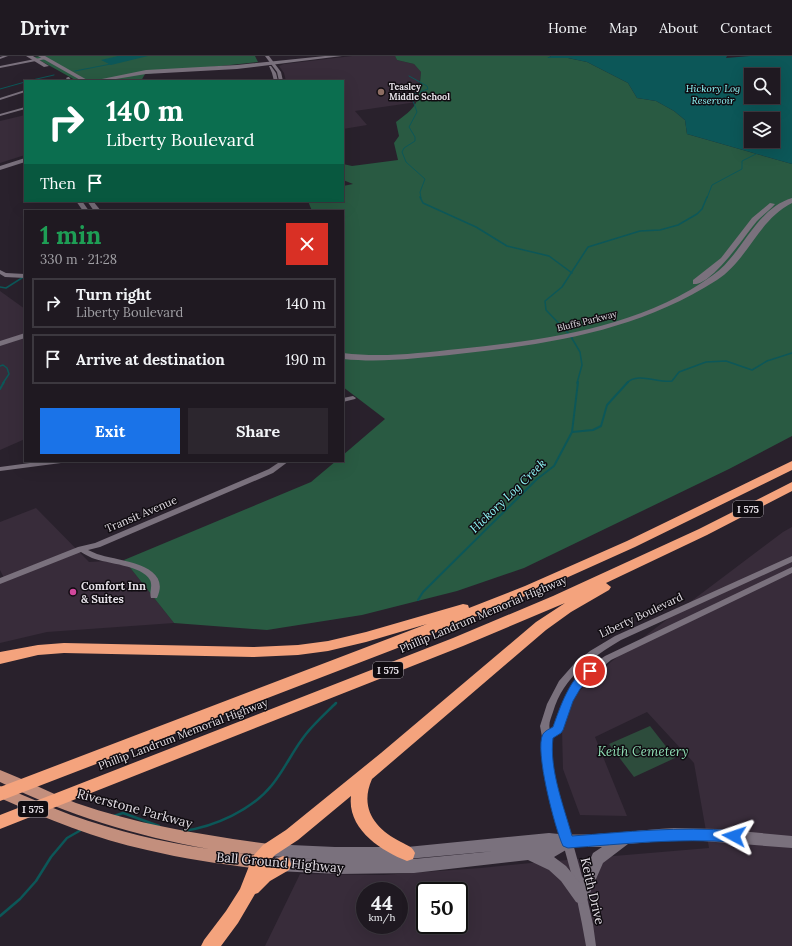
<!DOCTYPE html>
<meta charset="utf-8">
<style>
:root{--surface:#1f1921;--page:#2c262e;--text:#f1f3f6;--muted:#a1a0a5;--line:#3c383f;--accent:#1a73e8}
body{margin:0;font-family:Lora,serif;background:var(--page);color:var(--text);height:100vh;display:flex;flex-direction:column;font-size:15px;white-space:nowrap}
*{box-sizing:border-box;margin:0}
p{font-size:13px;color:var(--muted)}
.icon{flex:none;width:22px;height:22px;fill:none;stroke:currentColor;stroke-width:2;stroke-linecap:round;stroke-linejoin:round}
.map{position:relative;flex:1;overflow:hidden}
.side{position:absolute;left:24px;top:154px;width:320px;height:252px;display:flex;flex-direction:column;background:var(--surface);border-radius:0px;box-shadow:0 4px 16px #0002,0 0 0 1px var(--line)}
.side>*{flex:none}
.banner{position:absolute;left:24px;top:24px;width:320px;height:122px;border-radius:0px;box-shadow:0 4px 16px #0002,0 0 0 1px var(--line);background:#0b6e4f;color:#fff;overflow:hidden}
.controls{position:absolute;left:744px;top:12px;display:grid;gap:8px}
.controls a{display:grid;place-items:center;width:36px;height:36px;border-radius:0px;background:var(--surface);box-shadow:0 4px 16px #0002,0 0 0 1px var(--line);font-size:20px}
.speed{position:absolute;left:356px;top:826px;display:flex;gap:8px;font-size:20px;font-weight:700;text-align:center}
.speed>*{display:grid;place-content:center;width:52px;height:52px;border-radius:50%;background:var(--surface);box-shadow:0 4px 16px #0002,0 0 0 1px var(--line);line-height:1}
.speed small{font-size:10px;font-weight:400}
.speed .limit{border:2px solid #111;border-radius:6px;background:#fff;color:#111}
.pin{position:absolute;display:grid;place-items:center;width:34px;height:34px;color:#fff;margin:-17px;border:2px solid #fff;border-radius:50%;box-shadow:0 1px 4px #0007}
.me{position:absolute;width:44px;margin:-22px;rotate:275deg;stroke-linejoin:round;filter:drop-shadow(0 0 3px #0008)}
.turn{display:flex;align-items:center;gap:14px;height:84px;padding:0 16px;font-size:18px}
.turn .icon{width:52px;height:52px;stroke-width:2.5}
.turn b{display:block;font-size:28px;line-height:34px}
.then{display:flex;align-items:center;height:38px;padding:0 16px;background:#0003;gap:8px;font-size:15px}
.round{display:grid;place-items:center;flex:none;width:42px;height:42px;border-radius:0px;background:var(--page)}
.head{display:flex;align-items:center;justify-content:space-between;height:68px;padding:0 16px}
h1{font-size:24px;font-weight:800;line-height:30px;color:#1e9e55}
.button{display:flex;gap:8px;margin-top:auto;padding:8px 16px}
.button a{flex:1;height:46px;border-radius:0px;background:var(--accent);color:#fff;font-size:16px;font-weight:800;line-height:46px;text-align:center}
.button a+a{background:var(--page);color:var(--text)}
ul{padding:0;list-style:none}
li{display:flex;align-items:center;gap:12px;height:50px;margin:0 8px 6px;padding:0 8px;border:2px solid var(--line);border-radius:0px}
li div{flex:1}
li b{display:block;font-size:15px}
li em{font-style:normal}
header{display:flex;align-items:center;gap:24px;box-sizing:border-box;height:56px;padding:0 20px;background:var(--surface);border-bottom:1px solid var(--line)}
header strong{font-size:19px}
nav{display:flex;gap:22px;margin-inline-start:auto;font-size:14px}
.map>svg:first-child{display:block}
</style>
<header>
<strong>Drivr</strong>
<nav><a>Home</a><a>Map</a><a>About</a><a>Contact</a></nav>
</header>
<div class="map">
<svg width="792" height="890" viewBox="0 0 792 890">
<rect width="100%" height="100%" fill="#29212c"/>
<g fill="#382c3a" fill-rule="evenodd">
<path d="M352,0H395L397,4L414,8L421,16L417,46L355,55L367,69L343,73V25H286L284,17L279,10L284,8Z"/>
<path d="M25,59V99L0,107V65Z"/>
<path d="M0,235L25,253V383L0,394Z"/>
<path d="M36,452L89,506L124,504L174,567L47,576L0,587V524L4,522L0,514V466Z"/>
<path d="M792,471V890H265L300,818L383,819L481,812L531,807L709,792L694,707L647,656L595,681L627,760L580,759L563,713L562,674L573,641L612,605L783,476ZM365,835H399V869H365ZM425,835H459V869H425Z"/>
</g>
<path fill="#2d4c3c" d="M650,670L675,702L634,721L609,688Z"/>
<g fill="#295a42">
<path d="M41,0H255L258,6L145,18L141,25H77L34,1Z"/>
<path d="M395,0H551L548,2H568L587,6L628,27L637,42L656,45L674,55L685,64L687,78L792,108V380L729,413L524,512L457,535L362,559L267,574L174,567L124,504L311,426L336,405H343V399L385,363L343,331V155H312L308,145H343V130L353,128L343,124V108L352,110L398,104L394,87L399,80L396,66C421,48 418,45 421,16L414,8L397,4Z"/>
</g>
<g fill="#0c5758" fill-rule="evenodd">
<path d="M118,0H148L111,9L101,4Z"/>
<path d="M551,0H727L726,2L750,0H792V108L687,78L685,64L674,55L656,45L637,42L628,27L587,6L568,2H547ZM751,19H773V41H751ZM751,63H773V85H751Z"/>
</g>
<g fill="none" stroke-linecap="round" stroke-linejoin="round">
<g stroke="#0c5758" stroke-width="1">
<path d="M75,15L111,8"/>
<path d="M409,20L427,30L428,33L411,39L417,56L409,71L415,81V85L404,92L402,96L406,106L425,123L420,136L421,142"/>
<path d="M28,25L54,19"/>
<path d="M0,33L25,26"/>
<path d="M707,142L712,129L742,113V105L758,97"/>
</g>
<g stroke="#0c5758" stroke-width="1.5">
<path d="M420,141L423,147L476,171L507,190L549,200L572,217"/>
<path d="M0,231L6,232L25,220"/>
<path d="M0,310L3,309L7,312L9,318L3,327"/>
<path d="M577,327L582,309L580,296L570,279L546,254L545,245L562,231L588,191L640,175L660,174L678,169L697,158L702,153L707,141"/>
<path d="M627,327C637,316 658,327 672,325L679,316L706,306L726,305L752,314L767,305L792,297"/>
</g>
<g stroke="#0c5758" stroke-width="2">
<path d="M0,333L4,326"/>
<path d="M572,376L593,374L601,370L607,349L628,326"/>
<path d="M418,544L423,536L537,423L554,410L572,376L578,326"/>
</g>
<g stroke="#0c5758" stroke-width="2.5">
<path d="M114,760L123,757L159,770"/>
<path d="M183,775C214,771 252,754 272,729C285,713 293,694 306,678C315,667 326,657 336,647"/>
<path d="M0,860L20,843L36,825L51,801L67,782L81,774"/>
</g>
<g fill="#7a717d" fill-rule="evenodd">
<path d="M3,0H8L0,3V1Z"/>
<path d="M265,0H269L281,16L283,25H279L277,16Z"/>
<path d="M45,1L46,3L0,12V10Z"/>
<path d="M269,10H271L276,17L278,25H274L272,17Z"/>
<path d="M68,21H69L72,25H68L66,22Z"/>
<path d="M25,34V36L0,44V42Z"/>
<path d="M25,51V53L0,60V58Z"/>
<path d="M0,214L6,217L25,218V222L5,221L0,218Z"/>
<path d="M353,340L356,342L355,343L343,346V342Z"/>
<path d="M45,405H64L61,407L0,415V411Z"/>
<path d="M281,405H289L273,417L100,491L88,494C91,495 94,497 97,498C117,505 173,507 157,542H151C149,536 153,530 150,524C142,509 107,508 92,502C88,500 84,498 81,496L0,528V522L78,491L95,487L269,413Z"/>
<path d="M792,500V506L621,584C590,603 564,620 553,656C551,662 548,668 550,674C555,671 563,646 568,638C577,622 590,610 605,600L792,511V517L611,604L593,619L578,635L569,652L560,677L551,683L553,715L583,824L593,868L596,890H586L582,868L573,824L543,715L542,681L540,670L547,648L559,625L574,608L590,595L615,580Z"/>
</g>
<g fill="#7a717d" fill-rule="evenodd">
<path d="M26,0H33L49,10L44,11Z"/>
<path d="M38,0H45L89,25H82Z"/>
<path d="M325,0H342L237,13L146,18L104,25H92L146,14L237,9Z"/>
<path d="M25,102V106L0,114V110Z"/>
<path d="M792,142V147C758,164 748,204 717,224C637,275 550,288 458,298C419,302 382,307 343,303V297C382,302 419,297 458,293C545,284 640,272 713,219C743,198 755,153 792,142Z"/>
<path d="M76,145H82L89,155H83Z"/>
<path d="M87,145H93L101,155H94Z"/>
<path d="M770,147L775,148C770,154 763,159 757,165C746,178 711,231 693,228V224L721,202L752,162Z"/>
<path d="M25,277V282L0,290V285Z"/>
<path d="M674,772L718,773L792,780V792L703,785L674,784L628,788L603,807L586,846L581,848L576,846L561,825L549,814L528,804L414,817L338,818L277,815L272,813L270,808L272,803L277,801L313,803L269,800L264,799L262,794L264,789L269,788L335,791H407L549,777C591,782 632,774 674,772ZM571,791H602L593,797L580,827L566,810L554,801ZM495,795L414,803H407Z"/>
</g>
<path fill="#c38f7d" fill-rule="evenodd" d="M0,714C26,724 50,737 76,747C139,769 203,779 269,788L274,789L276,794L274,799L269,800L238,797L264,801L266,806L264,811L259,813C222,808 184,803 147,794C96,783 47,763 0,742V730C24,739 47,750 71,759C116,775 162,786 209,793C136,780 67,759 0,726Z"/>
<g fill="#f4a37d" fill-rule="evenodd">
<path d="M792,405V414L635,491L535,536L395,593L0,745V731L427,568L366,586L328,595L298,599L253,601L64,597L38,599L0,608V596L38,589L64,587L253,591L298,589L328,585L366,576L463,548L468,549L469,552L525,530L627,485Z"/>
<path d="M792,426V435L707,479L606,527L611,531L609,534L571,556L546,574L372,723C359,752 375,773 401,786C408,790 412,790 415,797L413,803L407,805C381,795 347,773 351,740L298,784L275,799L268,807L283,800L289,802L291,808L289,814L270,825L258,837L255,838L238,867L221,890H201L204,884L226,855L240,833L253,800L263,789L286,774L381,697L536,566L565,547L463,590L0,773V759L453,582L553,540L699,473Z"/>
</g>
</g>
<path fill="#1a73e8" stroke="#114b97" d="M590,611L594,612L596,615L580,633L573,645L563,674L561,677L553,682C549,713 564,751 572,780C626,776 680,770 734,775L739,776L740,780L739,785L734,786C678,782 623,788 568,792L563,790C555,773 534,693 543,678C545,675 549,673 553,671C559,654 571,617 590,611Z"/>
<circle fill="#8d6e63" stroke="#100c11" stroke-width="1.5" cx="381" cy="36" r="4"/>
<circle fill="#d1479c" stroke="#100c11" stroke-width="1.5" cx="73" cy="536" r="4"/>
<g text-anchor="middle" stroke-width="3" stroke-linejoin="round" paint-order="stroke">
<g font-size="9" font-weight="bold" fill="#e4dfe6" stroke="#100c11" text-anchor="start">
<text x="389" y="34">Teasley<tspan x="389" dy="10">Middle School</tspan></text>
</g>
<g font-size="9" fill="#e4dfe6" stroke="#100c11">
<text transform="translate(587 265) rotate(-14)" y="3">Bluffs Parkway</text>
</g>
<g font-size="10" font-style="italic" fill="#90f8f9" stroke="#100c11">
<text x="713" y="36">Hickory Log<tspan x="713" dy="12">Reservoir</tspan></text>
</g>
<g fill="#100c11" stroke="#a4a0a6" stroke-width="1">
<rect x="733" y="445" width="30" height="16" rx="3"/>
<rect x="373" y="606" width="30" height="16" rx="3"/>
<rect x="18" y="745" width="30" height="16" rx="3"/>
</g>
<g font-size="10" font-weight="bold" fill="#e4dfe6">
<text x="748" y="457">I 575</text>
<text x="388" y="618">I 575</text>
<text x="33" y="757">I 575</text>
</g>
<g font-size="11" fill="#e4dfe6" stroke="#100c11">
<text transform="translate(141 458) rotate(-23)" y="4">Transit Avenue</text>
<text transform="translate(483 558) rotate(-23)" y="4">Phillip Landrum Memorial Highway</text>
<text transform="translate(641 559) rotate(-25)" y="4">Liberty Boulevard</text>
<text transform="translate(183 678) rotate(-21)" y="4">Phillip Landrum Memorial Highway</text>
</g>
<g font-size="11" font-weight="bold" fill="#e4dfe6" stroke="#100c11" text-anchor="start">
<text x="81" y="534">Comfort Inn<tspan x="81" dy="13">&amp; Suites</tspan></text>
</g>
<g font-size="12" font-style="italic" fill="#90f8f9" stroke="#100c11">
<text transform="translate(508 440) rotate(-44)" y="4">Hickory Log Creek</text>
</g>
<g font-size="13" font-style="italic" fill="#90dfb6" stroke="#100c11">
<text x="643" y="700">Keith Cemetery</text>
</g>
<g font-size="13" fill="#e4dfe6" stroke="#100c11">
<text transform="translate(135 752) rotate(15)" y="5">Riverstone Parkway</text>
<text transform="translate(280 806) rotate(5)" y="5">Ball Ground Highway</text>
<text transform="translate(593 835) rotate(77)" y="5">Keith Drive</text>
</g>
</g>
</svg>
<div class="controls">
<a><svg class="icon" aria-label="search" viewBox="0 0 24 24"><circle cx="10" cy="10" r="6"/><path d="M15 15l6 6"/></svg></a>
<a><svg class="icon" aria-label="layers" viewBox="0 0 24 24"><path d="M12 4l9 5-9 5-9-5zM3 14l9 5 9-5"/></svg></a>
</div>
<div class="speed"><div>44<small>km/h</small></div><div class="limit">50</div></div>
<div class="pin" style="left:590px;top:615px;background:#d93025"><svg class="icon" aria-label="arrive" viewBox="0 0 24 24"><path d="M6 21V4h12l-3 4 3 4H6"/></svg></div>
<svg class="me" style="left:734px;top:780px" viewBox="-20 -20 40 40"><path d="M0-17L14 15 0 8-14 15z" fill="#1a73e8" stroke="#fff" stroke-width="4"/></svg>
<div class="banner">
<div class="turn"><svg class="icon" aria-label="right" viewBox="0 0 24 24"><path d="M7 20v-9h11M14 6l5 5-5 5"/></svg><div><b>140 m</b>Liberty Boulevard</div></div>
<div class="then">Then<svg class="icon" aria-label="arrive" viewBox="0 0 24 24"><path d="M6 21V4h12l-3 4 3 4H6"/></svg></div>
</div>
<section class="side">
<div class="head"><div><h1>1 min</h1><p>330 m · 21:28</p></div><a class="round" style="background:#d93025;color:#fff"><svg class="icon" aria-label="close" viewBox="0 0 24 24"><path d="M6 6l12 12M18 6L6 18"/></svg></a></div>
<ul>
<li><svg class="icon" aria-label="right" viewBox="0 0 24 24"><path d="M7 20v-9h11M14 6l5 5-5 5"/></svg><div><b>Turn right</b><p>Liberty Boulevard</p></div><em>140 m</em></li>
<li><svg class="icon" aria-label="arrive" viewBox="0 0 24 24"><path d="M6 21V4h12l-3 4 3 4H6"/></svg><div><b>Arrive at destination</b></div><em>190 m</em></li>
</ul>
<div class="button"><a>Exit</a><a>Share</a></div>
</section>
</div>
